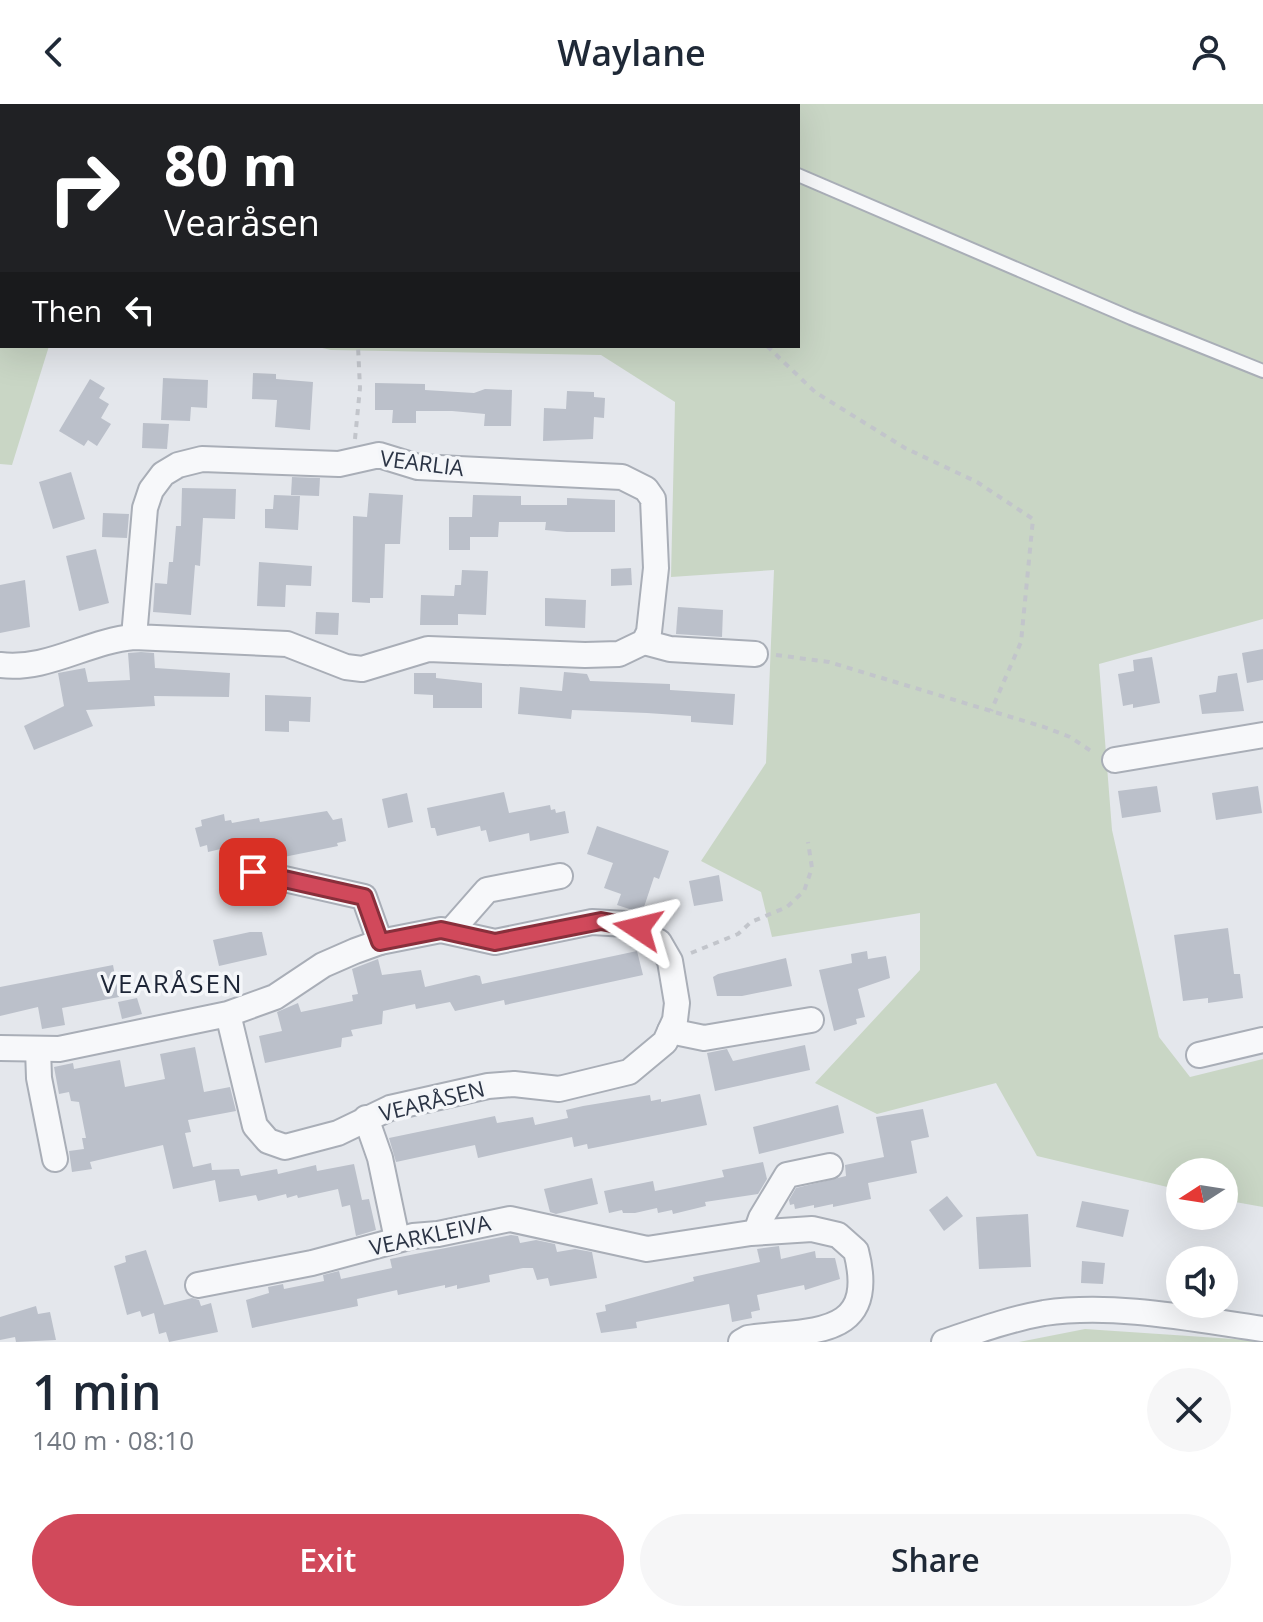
<!DOCTYPE html>
<meta charset="utf-8">
<style>
:root{--surface:#fff;--page:#f6f6f7;--text:#1f2937;--muted:#747a83;--accent:#d1495b}
body{margin:0;font-family:"Open Sans",sans-serif;background:var(--page);color:var(--text);height:100vh;display:flex;flex-direction:column;font-size:30px;white-space:nowrap}
*{box-sizing:border-box;margin:0}
p{font-size:26px;color:var(--muted)}
.icon{flex:none;width:44px;height:44px;fill:none;stroke:currentColor;stroke-width:2;stroke-linecap:round;stroke-linejoin:round}
.map{position:relative;height:1238px;overflow:hidden}
.panel{display:flex;flex-direction:column;background:var(--surface);flex:1}
.panel>*{flex:none}
.guide{position:absolute;left:0px;top:0px;width:800px;height:244px;box-shadow:0 8px 32px #0002;background:#202124;color:#fff;overflow:hidden}
.needle{width:52px;rotate:258deg}
.fabs{position:absolute;left:1166px;top:1054px;display:grid;gap:16px}
.fabs a{display:grid;place-items:center;width:72px;height:72px;border-radius:50%;background:var(--surface);box-shadow:0 8px 32px #0002;font-size:40px}
.pin{position:absolute;display:grid;place-items:center;width:68px;height:68px;color:#fff;margin:-34px;border-radius:16px;box-shadow:0 4px 12px #0006}
.me{position:absolute;width:88px;margin:-44px;rotate:280deg;stroke-linejoin:round;filter:drop-shadow(0 0 6px #0008)}
.turn{display:flex;align-items:center;gap:28px;height:168px;padding:0 32px;font-size:36px}
.turn .icon{width:104px;height:104px;stroke-width:2.5}
.turn b{display:block;font-size:56px;line-height:68px}
.then{display:flex;align-items:center;height:76px;padding:0 32px;background:#0003;gap:16px;font-size:30px}
.round{display:grid;place-items:center;flex:none;width:84px;height:84px;border-radius:42px;background:var(--page)}
.headline{display:flex;align-items:center;justify-content:space-between;height:136px;padding:0 32px}
h1{font-size:48px;font-weight:600;line-height:60px}
.primary-button{display:flex;gap:16px;margin-top:auto;padding:16px 32px}
.primary-button a{flex:1;height:92px;border-radius:48px;background:var(--accent);color:#fff;font-size:32px;font-weight:600;line-height:92px;text-align:center}
.primary-button a+a{background:var(--page);color:var(--text)}
header{display:flex;justify-content:space-between;align-items:center;height:104px;padding:0 32px;background:var(--surface);font-size:36px;font-weight:600}
.map>svg:first-child{display:block}
</style>
<header><svg class="icon" aria-label="back" viewBox="0 0 24 24"><path d="M15 5l-7 7 7 7"/></svg>Waylane<svg class="icon" aria-label="person" viewBox="0 0 24 24"><circle cx="12" cy="8" r="4"/><path d="M4 21q1-7 8-7t8 7"/></svg></header>
<div class="map">
<svg width="1263" height="1238" viewBox="0 0 1263 1238">
<rect width="100%" height="100%" fill="#e4e7ec"/>
<g fill="#c9d6c5">
<path d="M0,0H1263V515L1099,560L1112,726L1159,933L1190,973L1263,955V1103L1224,1096V1068H1180V1086L1037,1052L996,979L877,1010L815,979L920,866V809L772,833L761,788L701,757L766,659L774,466L671,473L675,298L601,251L331,246L314,242H798V2H2V242H49L12,361L0,360Z"/>
<path d="M1085,1225L1263,1237V1238H1019Z"/>
</g>
<g fill="#bbc0ca">
<path d="M253,269L276,270V275L313,278L310,326L275,323L277,296L252,295Z"/>
<path d="M163,274L208,276L207,304L191,303L190,317L161,316Z"/>
<path d="M90,275L105,284L99,294L109,300L101,314L111,320L97,342L88,336L84,342L59,327Z"/>
<path d="M375,279L425,280V286L474,289L485,285L512,286L511,322H484L485,310L452,307H416V319H392L393,306H375Z"/>
<path d="M567,287L594,288V293L605,294L604,314L594,313L593,335L543,337L544,304L566,305Z"/>
<path d="M143,319L169,320L167,345L142,344Z"/>
<path d="M71,368L85,415L53,425L39,378Z"/>
<path d="M292,373L320,374L319,392L291,391Z"/>
<path d="M182,384L236,385L235,415L203,414L200,462L195,461L191,511L153,508L155,479L167,480L169,458H173L176,422H181Z"/>
<path d="M369,389L403,391L400,440H385L383,494H370V499L352,498L353,412L367,413Z"/>
<path d="M274,391L300,392L298,426L265,424V405H273Z"/>
<path d="M473,391L521,392V401H567V394L615,396V428H567L545,426L546,418H499L498,433H470V446H449V413H472Z"/>
<path d="M103,409L129,410L127,434L102,433Z"/>
<path d="M96,445L109,499L79,507L66,452Z"/>
<path d="M259,458L312,462L311,482L286,481L285,503L257,502Z"/>
<path d="M631,464L632,481L611,482V465Z"/>
<path d="M462,466L488,467L486,511L458,510V521H420L421,491L454,492L455,481H461Z"/>
<path d="M25,476L30,523L0,529V481Z"/>
<path d="M545,494L586,496L585,524L545,522Z"/>
<path d="M678,503L723,506L722,533L676,530Z"/>
<path d="M316,508L339,509L338,531L315,530Z"/>
<path d="M1263,545V576L1247,579L1242,549Z"/>
<path d="M141,548L154,549L155,564L230,569L229,593L154,592L155,602L86,606L93,622L34,646L24,622L64,602L58,569L85,564L88,578L130,576L128,549Z"/>
<path d="M1152,553L1160,599L1133,604V600L1123,602L1118,570L1134,567L1133,556Z"/>
<path d="M564,568L587,570L590,577L670,580V586L735,590L733,621L691,618V612L647,609L572,606L571,615L518,610L520,583L562,587Z"/>
<path d="M414,569H436V574L482,579V604H433V591L414,590Z"/>
<path d="M1237,569L1244,607L1202,610L1199,591L1216,588L1218,572Z"/>
<path d="M265,591L311,593L310,618L289,617V628L265,627Z"/>
<path d="M1157,682L1161,708L1122,714L1118,687Z"/>
<path d="M1258,682L1262,709L1216,716L1212,689Z"/>
<path d="M504,688L509,709L550,701L551,706L555,705L556,709L565,707L569,729L530,737L529,729L489,738L486,726L481,727L480,722L437,732L435,724H431L427,704Z"/>
<path d="M407,689L413,718L388,724L382,695Z"/>
<path d="M327,707L333,716L342,714L346,737L337,739L338,742L269,756L257,753L254,737L208,748L207,741L200,743L195,724L202,722L201,716L224,710L225,717L231,716L232,719L259,714L260,718Z"/>
<path d="M597,722L669,747L659,775L654,773L642,809L617,801L621,790L604,784L613,759L587,750Z"/>
<path d="M719,771L723,797L694,802L689,777Z"/>
<path d="M1228,824L1234,870H1240L1243,894L1208,899V894L1183,897L1174,831Z"/>
<path d="M250,828H262L267,851L219,862L213,836Z"/>
<path d="M637,847L643,871L505,901L504,896L455,907L450,898L416,905L415,900L383,907L382,920L351,926L353,932L342,934L341,943L265,959L259,932L282,927L277,908L298,899L301,908L353,897L352,891L358,890L352,865L378,855L382,871L421,866L425,883L476,871L480,872L482,880Z"/>
<path d="M867,847L868,855L886,852L890,874L858,885L865,913L856,915L857,920L834,927L819,866L852,859L851,850Z"/>
<path d="M786,854L792,882L742,892H717L713,873L718,870Z"/>
<path d="M113,861L119,893L62,904L65,921L42,925L38,903L0,912V883Z"/>
<path d="M137,894L142,910L122,915L118,898Z"/>
<path d="M805,941L810,966L715,987L707,949L727,945L733,957Z"/>
<path d="M195,943L204,988L230,983L236,1007L188,1016L191,1028L185,1029L193,1063L211,1059L212,1066L239,1065L241,1072L277,1065L278,1070L316,1061L317,1067L354,1060L362,1096L369,1095L376,1126L356,1132L350,1101L342,1103L338,1085L298,1094L297,1091L287,1094L286,1090L258,1097L256,1091L219,1098L215,1076L173,1085L163,1041L90,1058L92,1065L72,1068L69,1047L84,1045L82,1034H86L79,998L71,997L69,988L59,990L54,963L73,959L74,965L120,956L125,983L165,975L160,950Z"/>
<path d="M700,990L707,1021L588,1045L587,1040L574,1043L572,1033L478,1054L475,1041L396,1058L389,1034L495,1012L497,1019L533,1013L535,1021L568,1014L566,1006L583,1002L650,991L651,997L661,995V998Z"/>
<path d="M838,1001L844,1029L759,1050L753,1023Z"/>
<path d="M923,1005L929,1033L911,1037L917,1069L868,1079L871,1095L833,1103V1100L814,1104V1101L795,1105L794,1100L790,1101L789,1096L796,1084L846,1072L845,1061L884,1053L876,1013Z"/>
<path d="M763,1058L767,1075L758,1090L705,1098L706,1102L673,1110L672,1106L658,1109L657,1104L635,1109H623L622,1106L609,1109L604,1087L653,1077L655,1087L724,1073L722,1066Z"/>
<path d="M592,1074L598,1100L556,1110L550,1108L544,1085Z"/>
<path d="M947,1092L963,1112L944,1127L929,1106Z"/>
<path d="M1082,1097L1129,1106L1123,1133L1076,1123Z"/>
<path d="M1028,1110L1031,1163L979,1165L976,1113Z"/>
<path d="M511,1131L518,1132L520,1139L536,1136L555,1140L557,1148L575,1145L592,1148L597,1174L550,1182L548,1174L537,1176L533,1164H523L489,1171L490,1178L457,1185V1181L445,1184V1181L398,1191L397,1186L357,1195L358,1202L252,1224L246,1196L269,1189L268,1183L283,1180L284,1185L324,1177L323,1171L339,1167L341,1175L392,1164L390,1155Z"/>
<path d="M779,1142L781,1155L815,1147L816,1154H835L840,1175L805,1186L804,1181L757,1191L760,1206L751,1208L752,1214L732,1218L729,1200L636,1218L637,1224L601,1229L596,1209L606,1207L605,1201L694,1177L693,1173L760,1158L757,1145Z"/>
<path d="M146,1146L164,1201L192,1194L199,1196L201,1202L211,1199L218,1228L169,1238L166,1228L159,1230L154,1209L142,1213L140,1207L127,1211L114,1162L126,1158L125,1152Z"/>
<path d="M1082,1157L1105,1159L1103,1180L1081,1179Z"/>
<path d="M36,1202L38,1210L50,1208L56,1236L16,1238L15,1233L0,1236V1213Z"/>
</g>
<g fill="none" stroke-linecap="round" stroke-linejoin="round">
<defs>
<path id="service" d="M798,71L1131,214L1263,267"/>
<g id="minor">
<path d="M644,538L670,545L755,550"/>
<path d="M0,561C48,567 87,537 134,533L287,540L346,563L362,565L428,545L585,551L619,550L644,538L649,528L656,464L653,395L646,385L622,373L418,363L379,351L339,360L202,355L178,361L163,370L151,386L145,404L134,533"/>
<path d="M1115,656L1263,631"/>
<path d="M253,768L364,793L380,838"/>
<path d="M451,827L487,786L560,772"/>
<path d="M670,927L704,934L811,916"/>
<path d="M0,944L59,945L228,910L275,893L323,861L355,847L380,838L441,826L495,838L592,818L626,820L659,838L670,857L677,899L675,916L665,938L629,968L559,985L514,980L488,982L390,1004L338,1029L285,1043L268,1037L255,1022L228,910"/>
<path d="M38,945L39,974L55,1055"/>
<path d="M1199,951L1263,936"/>
<path d="M366,1014L380,1054L397,1135"/>
<path d="M756,1128L761,1114L787,1071L830,1062"/>
<path d="M198,1181L312,1159L413,1132L438,1130L510,1115L647,1145L751,1129L812,1125L838,1131L856,1147C879,1236 810,1225 748,1234L741,1238"/>
<path d="M944,1238C977,1227 1010,1215 1044,1209C1115,1199 1193,1215 1263,1225"/>
</g>
</defs>
<use href="#service" stroke="#a9aeb7" stroke-width="16"/>
<use href="#minor" stroke="#a9aeb7" stroke-width="28"/>
<g stroke="#c2c5cb" stroke-width="4" stroke-dasharray="6 6" stroke-linecap="butt">
<path d="M320,0V2"/>
<path d="M689,0V2"/>
<path d="M767,242L815,288L905,344L977,378L1033,415L1021,538L991,607"/>
<path d="M355,335L360,284L358,242"/>
<path d="M776,551L829,558L1044,623L1070,633L1094,649"/>
<path d="M691,849L738,830L751,818L787,803L804,787L812,764L808,738"/>
</g>
<use href="#service" stroke="#f7f8fa" stroke-width="12"/>
<use href="#minor" stroke="#f7f8fa" stroke-width="24"/>
</g>
<g fill="none" stroke-linecap="round" stroke-linejoin="round">
<defs>
<path id="route" d="M253,768L364,793L380,838L441,826L495,838L601,817L638,824"/>
</defs>
<use href="#route" stroke="#882f3b" stroke-width="20"/>
<use href="#route" stroke="#d1495b" stroke-width="14"/>
</g>
<g text-anchor="middle" stroke-width="7" stroke-linejoin="round" paint-order="stroke">
<g font-size="22" fill="#2b3445" stroke="#f4f6f9">
<text transform="translate(422 359) rotate(7)" y="8">VEARLIA</text>
<text transform="translate(432 997) rotate(-14)" y="8">VEARÅSEN</text>
<text transform="translate(430 1131) rotate(-12)" y="8">VEARKLEIVA</text>
</g>
<g font-size="26" letter-spacing="2" fill="#1d2536" stroke="#f4f6f9">
<text x="172" y="889">VEARÅSEN</text>
</g>
</g>
</svg>
<div class="fabs">
<a><svg class="needle" viewBox="-14 -14 28 28"><path d="M0-13l5 13h-10z" fill="#e53935"/><path d="M0 13l5-13h-10z" fill="#747a83"/></svg></a>
<a><svg class="icon" aria-label="sound" viewBox="0 0 24 24"><path d="M4 9h4l5-4v14l-5-4H4zM17 9q2 3 0 6"/></svg></a>
</div>
<div class="pin" style="left:253px;top:768px;background:#d93025"><svg class="icon" aria-label="arrive" viewBox="0 0 24 24"><path d="M6 21V4h12l-3 4 3 4H6"/></svg></div>
<svg class="me" style="left:638px;top:824px" viewBox="-20 -20 40 40"><path d="M0-17L14 15 0 8-14 15z" fill="#d1495b" stroke="#fff" stroke-width="4"/></svg>
<div class="guide">
<div class="turn"><svg class="icon" aria-label="right" viewBox="0 0 24 24"><path d="M7 20v-9h11M14 6l5 5-5 5"/></svg><div><b>80 m</b>Vearåsen</div></div>
<div class="then">Then<svg class="icon" aria-label="left" viewBox="0 0 24 24"><path d="M17 20v-9H6M10 6l-5 5 5 5"/></svg></div>
</div>
</div>
<section class="panel">
<div class="headline"><div><h1>1 min</h1><p>140 m · 08:10</p></div><a class="round"><svg class="icon" aria-label="close" viewBox="0 0 24 24"><path d="M6 6l12 12M18 6L6 18"/></svg></a></div>
<div class="primary-button"><a>Exit</a><a>Share</a></div>
</section>
